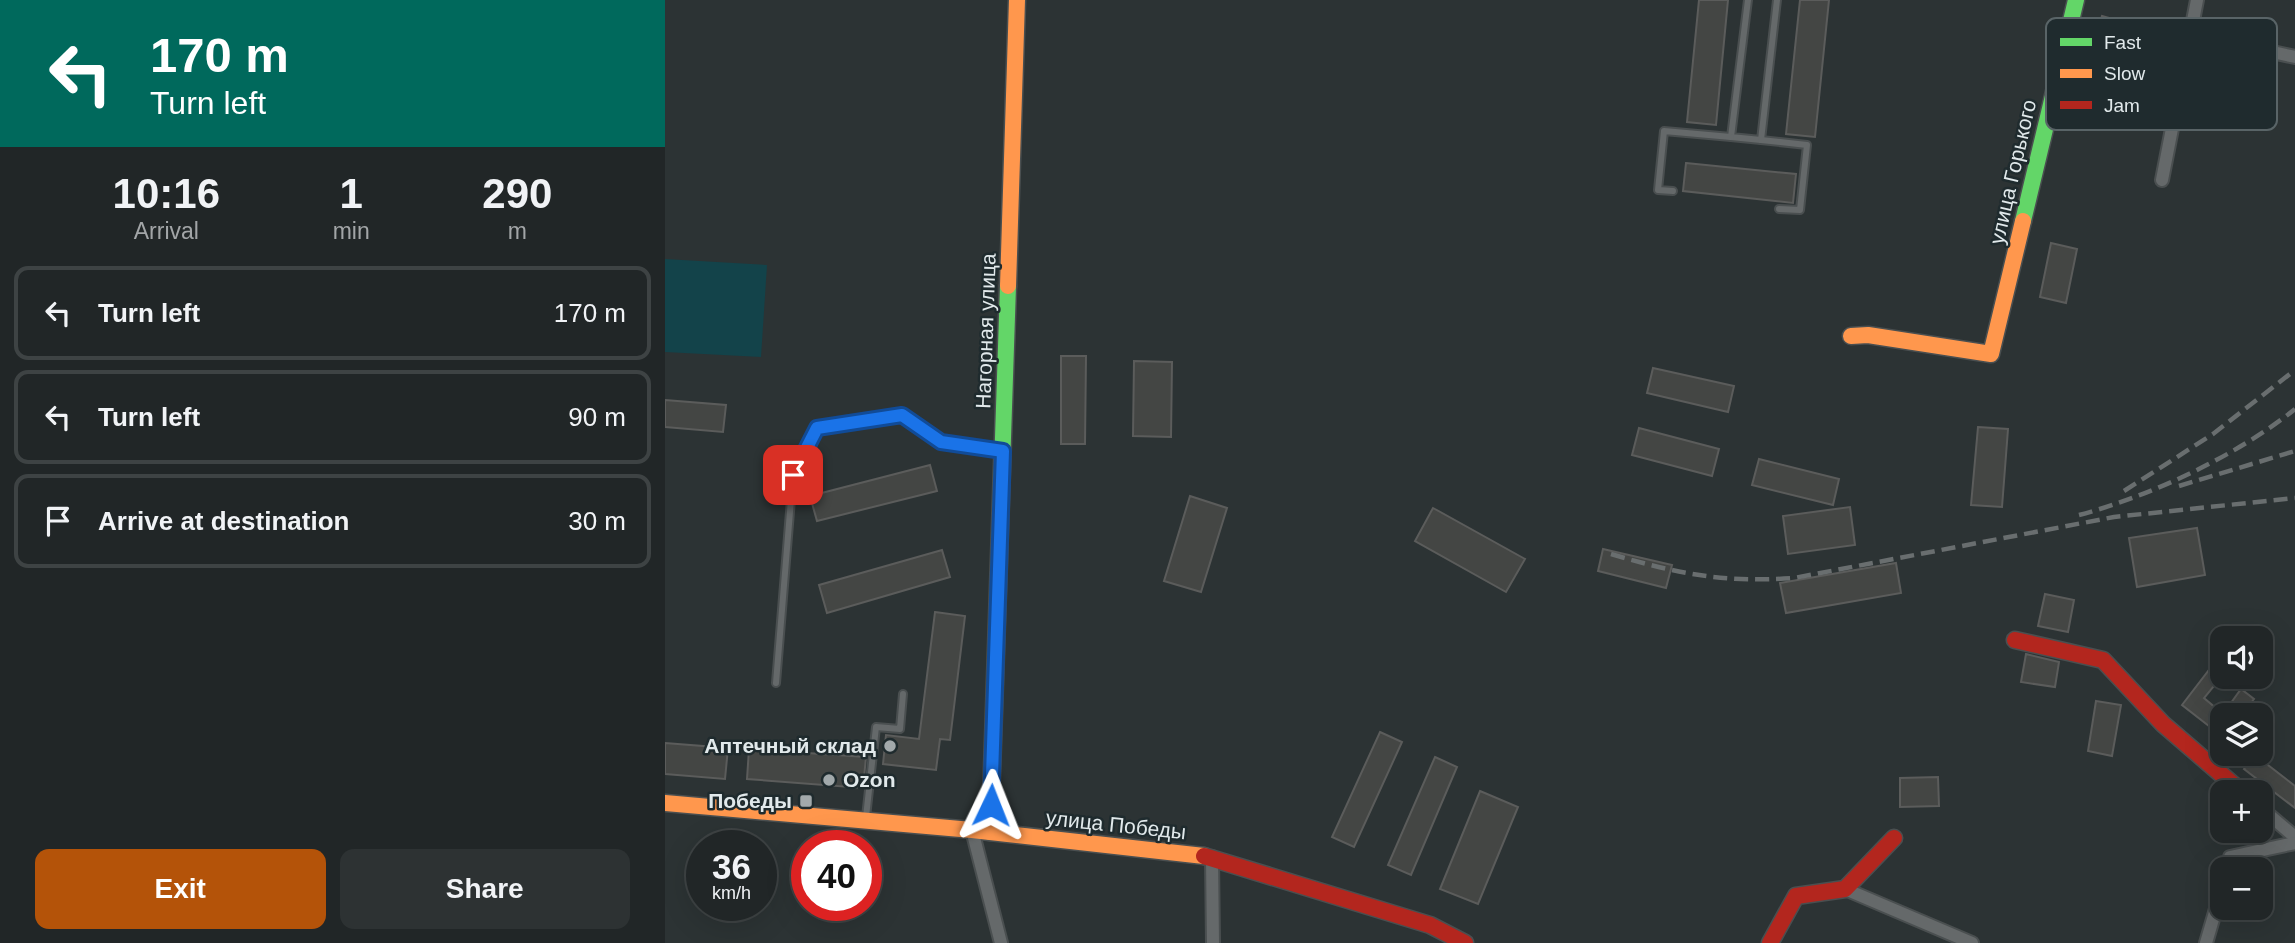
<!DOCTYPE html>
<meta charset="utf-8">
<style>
:root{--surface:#212627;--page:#2d3233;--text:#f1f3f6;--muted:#a2a5a7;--line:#3e4344;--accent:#b45309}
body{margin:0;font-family:Helvetica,sans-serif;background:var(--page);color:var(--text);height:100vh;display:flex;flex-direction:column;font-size:26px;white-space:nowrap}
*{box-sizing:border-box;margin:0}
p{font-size:23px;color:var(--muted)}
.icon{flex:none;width:38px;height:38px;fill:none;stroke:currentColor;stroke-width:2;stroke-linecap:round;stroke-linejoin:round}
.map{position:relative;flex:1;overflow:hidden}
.sheet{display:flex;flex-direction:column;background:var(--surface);width:665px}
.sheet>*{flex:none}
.hud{background:#00695c;color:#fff;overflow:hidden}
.controls{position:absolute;left:1545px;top:626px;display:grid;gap:14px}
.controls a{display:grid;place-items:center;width:63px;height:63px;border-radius:14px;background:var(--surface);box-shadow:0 7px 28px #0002,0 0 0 2px var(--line);font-size:35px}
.speed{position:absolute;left:21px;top:830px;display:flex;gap:14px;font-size:35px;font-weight:700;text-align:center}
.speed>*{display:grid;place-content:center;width:91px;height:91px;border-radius:50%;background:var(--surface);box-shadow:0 7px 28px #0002,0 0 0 2px var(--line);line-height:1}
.speed small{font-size:18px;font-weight:400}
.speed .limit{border:10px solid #d22;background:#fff;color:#111}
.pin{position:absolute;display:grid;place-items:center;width:60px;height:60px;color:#fff;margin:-30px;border-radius:14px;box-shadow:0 4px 10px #0006}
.me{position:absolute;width:77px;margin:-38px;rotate:2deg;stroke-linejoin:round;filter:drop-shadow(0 0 5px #0008)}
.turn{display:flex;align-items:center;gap:24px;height:147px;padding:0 35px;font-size:32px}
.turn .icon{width:91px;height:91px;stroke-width:2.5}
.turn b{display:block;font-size:49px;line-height:60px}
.eta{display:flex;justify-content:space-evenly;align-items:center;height:119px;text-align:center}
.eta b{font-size:42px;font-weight:700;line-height:49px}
.button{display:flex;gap:14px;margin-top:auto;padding:14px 35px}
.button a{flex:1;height:80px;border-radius:14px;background:var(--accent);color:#fff;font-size:28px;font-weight:700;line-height:80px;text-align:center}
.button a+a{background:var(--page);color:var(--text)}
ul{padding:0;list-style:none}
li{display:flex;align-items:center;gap:21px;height:94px;margin:0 14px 10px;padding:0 21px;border:4px solid var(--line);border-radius:14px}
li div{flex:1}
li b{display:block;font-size:26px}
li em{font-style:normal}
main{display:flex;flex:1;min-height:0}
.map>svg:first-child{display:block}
</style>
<main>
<section class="sheet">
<div class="hud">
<div class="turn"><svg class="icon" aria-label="left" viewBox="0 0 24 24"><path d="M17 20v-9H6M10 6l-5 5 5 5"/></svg><div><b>170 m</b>Turn left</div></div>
</div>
<div class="eta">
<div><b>10:16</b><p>Arrival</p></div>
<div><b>1</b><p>min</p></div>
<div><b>290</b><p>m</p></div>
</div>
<ul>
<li><svg class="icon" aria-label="left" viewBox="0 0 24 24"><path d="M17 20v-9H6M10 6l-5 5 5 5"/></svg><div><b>Turn left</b></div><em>170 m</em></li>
<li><svg class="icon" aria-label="left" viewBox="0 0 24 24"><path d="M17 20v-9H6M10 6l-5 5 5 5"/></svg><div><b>Turn left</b></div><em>90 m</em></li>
<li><svg class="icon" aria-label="arrive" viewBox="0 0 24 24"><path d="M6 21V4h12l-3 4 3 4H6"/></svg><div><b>Arrive at destination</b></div><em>30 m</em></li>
</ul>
<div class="button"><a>Exit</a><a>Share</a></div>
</section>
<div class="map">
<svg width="1630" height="943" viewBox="0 0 1630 943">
<rect width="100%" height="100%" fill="#2c3334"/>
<path fill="#13434a" d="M0,259L102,265L96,357L0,352Z"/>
<g fill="#444644" stroke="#5b5c5b" stroke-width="2">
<path d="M1034,0H1063L1051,125L1022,122Z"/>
<path d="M1135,0H1164L1150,137L1121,134Z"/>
<path d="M1437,16L1462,23L1457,39L1432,32Z"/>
<path d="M1021,163L1131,174L1128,203L1018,191Z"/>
<path d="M1386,243L1412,249L1401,303L1375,297Z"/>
<path d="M396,356H421L420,444H396Z"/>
<path d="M469,361L507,362L506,437L468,436Z"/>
<path d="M988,368L1069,386L1063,412L982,393Z"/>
<path d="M0,400L61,405L58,432L0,427Z"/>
<path d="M1313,427L1343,429L1337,507L1306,505Z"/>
<path d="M974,428L1054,449L1047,476L967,455Z"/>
<path d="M1094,459L1174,479L1168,505L1087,485Z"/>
<path d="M265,465L272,491L152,521L145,496Z"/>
<path d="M525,496L562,508L536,592L499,581Z"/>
<path d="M1185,507L1190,545L1123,554L1118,516Z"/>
<path d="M768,508L860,559L841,592L750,541Z"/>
<path d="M1532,528L1540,575L1472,587L1464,538Z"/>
<path d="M938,549L1007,565L1001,588L933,571Z"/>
<path d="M277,550L285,577L162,613L154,585Z"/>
<path d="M1231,563L1236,593L1121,613L1115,583Z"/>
<path d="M1380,594L1409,600L1403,632L1373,626Z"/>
<path d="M270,612L300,616L285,740L275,739L271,770L218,764L221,735L254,739Z"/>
<path d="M1361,654L1394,662L1390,687L1356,682Z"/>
<path d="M1547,666L1558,675L1539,698L1558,714L1576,689L1589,699L1576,716H1558V737L1517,705Z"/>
<path d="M1431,701L1456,705L1447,756L1423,751Z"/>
<path d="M715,732L737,742L689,847L667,837Z"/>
<path d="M0,743L63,748L60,779L0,774Z"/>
<path d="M84,749L201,757L198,788L82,779Z"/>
<path d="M1590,755L1630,786V808L1579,769Z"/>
<path d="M770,757L792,767L746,875L723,865Z"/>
<path d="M1273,777L1274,806L1235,807V778Z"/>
<path d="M815,791L853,807L813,904L775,889Z"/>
</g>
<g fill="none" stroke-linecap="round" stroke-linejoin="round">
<defs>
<g id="lane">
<path d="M1083,0L1066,137L1096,140L1112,0"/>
<path d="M1096,140L1142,145L1135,210L1114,209"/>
<path d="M1008,191L993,190L999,131L1066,137"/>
<path d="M111,683L128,475L152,428L237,415L276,442L336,451"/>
<path d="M201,817L211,727L235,729L238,694"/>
</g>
<g id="street">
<path d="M1525,34L1630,57"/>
<path d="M1497,180L1532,0"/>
<path d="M1596,808L1630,837"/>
<path d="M307,830L336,943"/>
<path d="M547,857L548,943"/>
<path d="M1562,870L1565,857L1630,843"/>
<path d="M1180,889L1307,943"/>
<path d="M1541,943L1558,885"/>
</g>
<g id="fast">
<path d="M1358,221L1411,0"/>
<path d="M325,832L343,286"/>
</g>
<g id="slow">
<path d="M343,286L352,0"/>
<path d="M1186,336L1203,335L1326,354L1358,221"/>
<path d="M0,803L307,830L539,856"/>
</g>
<g id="jam">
<path d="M1350,640L1438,660L1498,724L1578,793"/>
<path d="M539,856L765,925L800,943"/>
<path d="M1105,943L1131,896L1180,889L1229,838"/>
</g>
</defs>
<use href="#lane" stroke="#4a4f50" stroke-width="10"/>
<use href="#street" stroke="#4a4f50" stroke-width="16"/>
<use href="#fast" stroke="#4a4f50" stroke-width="19"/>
<use href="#slow" stroke="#4a4f50" stroke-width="19"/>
<use href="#jam" stroke="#4a4f50" stroke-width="19"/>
<use href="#lane" stroke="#65696a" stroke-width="6"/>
<use href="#street" stroke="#65696a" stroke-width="12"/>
<use href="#fast" stroke="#63d668" stroke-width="16"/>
<use href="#slow" stroke="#ff974d" stroke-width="16"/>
<use href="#jam" stroke="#b3261e" stroke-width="16"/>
<g stroke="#696e6f" stroke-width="4.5" stroke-dasharray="14 7" stroke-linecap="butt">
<path d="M1514,486L1630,451"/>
<path d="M1459,491L1548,434L1630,370"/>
<path d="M1414,515C1486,496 1573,455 1630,409"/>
<path d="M946,554C1014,574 1058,583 1129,578L1449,517L1630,498"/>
</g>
</g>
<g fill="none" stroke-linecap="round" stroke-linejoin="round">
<defs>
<path id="route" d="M128,475L152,428L237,415L276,442L338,451L326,805"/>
</defs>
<use href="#route" stroke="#114b97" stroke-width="18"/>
<use href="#route" stroke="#1a73e8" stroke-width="12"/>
</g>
<g fill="#a2a9ab" stroke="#1f2b2e" stroke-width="2.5">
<circle cx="225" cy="746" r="7"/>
<circle cx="164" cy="780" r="7"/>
<rect x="134" y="794" width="14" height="14" rx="3.5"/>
</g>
<g text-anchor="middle" stroke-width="5" stroke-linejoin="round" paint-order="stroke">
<g font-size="21" fill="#e1e9eb" stroke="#1f2b2e">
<text transform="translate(1348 172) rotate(-77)" y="7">улица Горького</text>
<text transform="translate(321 331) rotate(-88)" y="7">Нагорная улица</text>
<text transform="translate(451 825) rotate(6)" y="7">улица Победы</text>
</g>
<g font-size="21" font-weight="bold" fill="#e1e9eb" stroke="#1f2b2e" text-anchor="end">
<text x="211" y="753">Аптечный склад</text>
<text x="178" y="787" text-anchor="start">Ozon</text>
<text x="127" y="808">Победы</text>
</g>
</g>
<rect x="1381" y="18" width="231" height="112" rx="10" fill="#1f2b2e" stroke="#596467" stroke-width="2"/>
<rect x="1395" y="38" width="32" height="8" fill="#63d668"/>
<rect x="1395" y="69" width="32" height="9" fill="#ff974d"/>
<rect x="1395" y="101" width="32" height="8" fill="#b3261e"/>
<g font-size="19" fill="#e1e9eb">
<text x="1439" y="49">Fast</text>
<text x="1439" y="80">Slow</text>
<text x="1439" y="112">Jam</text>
</g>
</svg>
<div class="controls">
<a><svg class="icon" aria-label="sound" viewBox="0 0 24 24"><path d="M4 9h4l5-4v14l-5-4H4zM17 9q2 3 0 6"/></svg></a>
<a><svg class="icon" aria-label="layers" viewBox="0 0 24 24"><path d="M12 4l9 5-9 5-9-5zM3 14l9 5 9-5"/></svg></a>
<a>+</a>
<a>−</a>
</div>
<div class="speed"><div>36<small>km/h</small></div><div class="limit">40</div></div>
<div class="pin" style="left:128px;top:475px;background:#d93025"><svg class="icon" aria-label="arrive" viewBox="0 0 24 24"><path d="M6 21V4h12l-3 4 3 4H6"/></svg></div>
<svg class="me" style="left:326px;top:805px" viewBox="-20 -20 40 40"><path d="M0-17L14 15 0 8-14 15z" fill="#1a73e8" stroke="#fff" stroke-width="4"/></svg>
</div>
</main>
